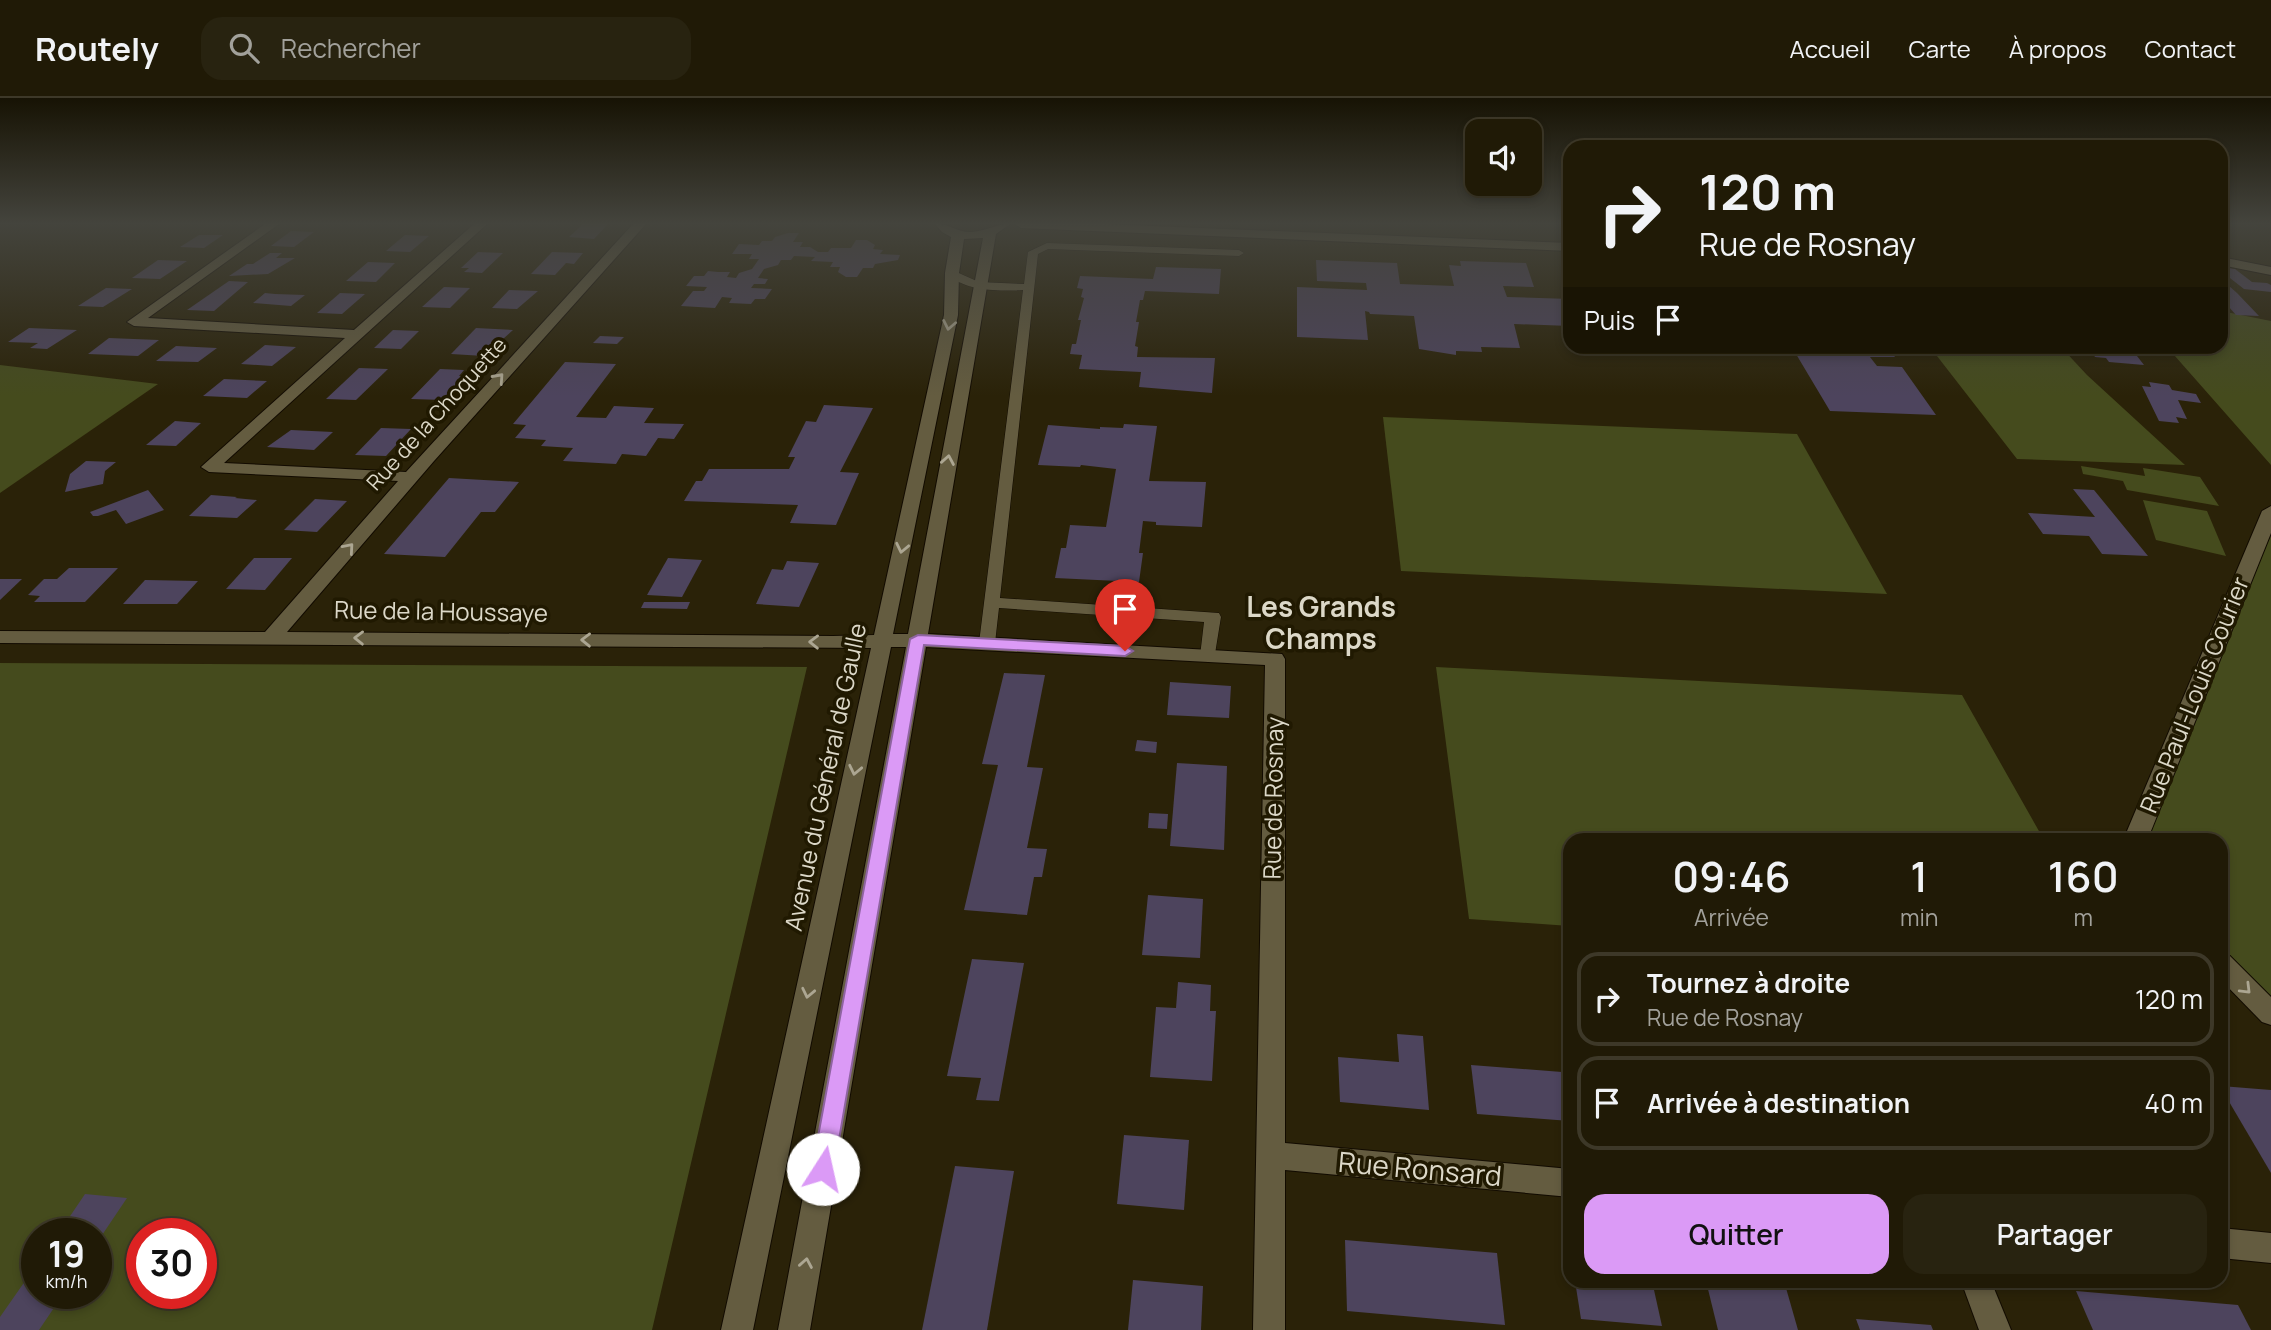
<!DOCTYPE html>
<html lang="fr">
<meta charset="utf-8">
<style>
:root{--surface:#201a06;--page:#282310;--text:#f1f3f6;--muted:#a2a19b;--line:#3d3828;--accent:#db9af6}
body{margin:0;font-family:Manrope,sans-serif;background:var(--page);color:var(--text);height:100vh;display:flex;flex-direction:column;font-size:26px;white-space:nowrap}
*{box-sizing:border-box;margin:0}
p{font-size:23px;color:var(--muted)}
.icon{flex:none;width:38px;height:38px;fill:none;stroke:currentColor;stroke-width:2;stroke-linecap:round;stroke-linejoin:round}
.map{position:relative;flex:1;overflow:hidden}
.panel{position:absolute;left:1563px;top:735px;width:665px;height:455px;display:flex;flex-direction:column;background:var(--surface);border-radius:21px;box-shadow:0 4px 10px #0003,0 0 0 2px var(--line)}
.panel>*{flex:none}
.hud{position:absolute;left:1563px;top:42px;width:665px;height:214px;border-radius:21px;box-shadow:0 4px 10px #0003,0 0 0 2px var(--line);background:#201a06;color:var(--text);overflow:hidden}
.fabs{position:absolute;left:1465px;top:21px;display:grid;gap:14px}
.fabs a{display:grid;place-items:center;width:77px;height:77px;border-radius:14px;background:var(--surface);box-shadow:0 4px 10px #0003,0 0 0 2px var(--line);font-size:35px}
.speed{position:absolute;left:21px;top:1120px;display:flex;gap:14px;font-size:35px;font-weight:700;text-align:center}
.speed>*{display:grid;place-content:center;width:91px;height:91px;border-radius:50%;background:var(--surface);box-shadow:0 4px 10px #0003,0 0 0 2px var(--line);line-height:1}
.speed small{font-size:18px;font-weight:400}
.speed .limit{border:10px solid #d22;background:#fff;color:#111}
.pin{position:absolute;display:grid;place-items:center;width:60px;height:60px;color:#fff;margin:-72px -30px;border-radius:50% 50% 50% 0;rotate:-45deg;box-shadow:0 0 7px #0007}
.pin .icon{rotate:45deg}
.me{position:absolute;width:77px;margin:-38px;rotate:10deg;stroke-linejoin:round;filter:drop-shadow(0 0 5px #0008)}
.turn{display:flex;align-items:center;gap:24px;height:147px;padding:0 21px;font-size:32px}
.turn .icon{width:91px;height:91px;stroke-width:2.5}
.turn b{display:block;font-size:49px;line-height:60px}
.then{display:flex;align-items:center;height:66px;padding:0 21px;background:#0003;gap:14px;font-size:26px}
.eta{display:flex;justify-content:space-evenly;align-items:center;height:119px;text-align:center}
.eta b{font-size:42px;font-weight:600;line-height:49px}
.action{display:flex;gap:14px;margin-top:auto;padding:14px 21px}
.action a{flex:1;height:80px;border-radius:21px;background:var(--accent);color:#111;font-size:28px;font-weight:600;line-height:80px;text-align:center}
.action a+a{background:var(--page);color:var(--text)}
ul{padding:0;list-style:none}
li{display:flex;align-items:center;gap:21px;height:94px;margin:0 14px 10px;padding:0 7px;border:4px solid var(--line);border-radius:21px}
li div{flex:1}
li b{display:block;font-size:26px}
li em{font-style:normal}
header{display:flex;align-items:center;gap:42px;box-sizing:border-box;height:98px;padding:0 35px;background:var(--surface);border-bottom:2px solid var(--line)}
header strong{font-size:33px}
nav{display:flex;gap:38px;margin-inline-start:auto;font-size:24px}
.search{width:490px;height:63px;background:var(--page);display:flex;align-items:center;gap:18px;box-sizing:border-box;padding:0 24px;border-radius:21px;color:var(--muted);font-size:26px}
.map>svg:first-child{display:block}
</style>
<header>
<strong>Routely</strong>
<div class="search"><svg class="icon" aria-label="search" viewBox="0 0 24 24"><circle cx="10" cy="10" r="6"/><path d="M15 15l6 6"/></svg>Rechercher</div>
<nav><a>Accueil</a><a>Carte</a><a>À propos</a><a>Contact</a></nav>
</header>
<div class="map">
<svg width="2271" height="1232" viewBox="0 0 2271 1232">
<rect width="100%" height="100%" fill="#2a2208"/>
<g fill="#454b1d" fill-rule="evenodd">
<path d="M2221,213L2271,223V367L2167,249L2221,248Z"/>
<path d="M1930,249H2061L2087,277L2185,367L2017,361Z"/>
<path d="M0,267L158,286L0,395Z"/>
<path d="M1383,319L1797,336L1887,496L1401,473Z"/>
<path d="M2081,368L2145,378L2143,370L2200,379L2219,408L2127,392L2123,383L2083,376Z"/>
<path d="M2143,402L2207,413L2226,458L2156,442Z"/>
<path d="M2271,413V916L2221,866V742H2140Z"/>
<path d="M0,565L807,569L652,1232H0ZM37,1136H96V1195H37ZM142,1136H201V1195H142Z"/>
<path d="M1436,569L1962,597L2044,742H1570V828L1469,821Z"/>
</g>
<g fill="#4d445d">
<path d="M583,126H608L594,141L569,139Z"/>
<path d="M291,133L314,134L294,149L271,148Z"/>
<path d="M788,135H799L793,144H803L800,149H810L818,154H828L831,150H851L856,142H867L875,147L873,151L883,152L880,156L900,157L898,162L875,166L873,170H863L857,179H846L838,174L840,169H830L833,164L811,163L815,159L794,158L791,162H781L778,167L764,171L758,180L768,181L765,186H754L751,190L772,191L765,201H755L751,206L729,205L732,200L722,199L715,210L681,208L693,193H704L707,189L686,188L694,178H704L708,173L718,174H730L727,179L736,180L739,175L752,171L759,161H749L752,156H732L739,146L759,147L762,143H772L775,139Z"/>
<path d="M199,137H223L204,150L180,149Z"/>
<path d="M405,137L429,138L410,154L386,153Z"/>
<path d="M478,154L503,155L482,175L464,174L469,170H461Z"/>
<path d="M552,154L583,155L574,166L566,165L555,177L531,176Z"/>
<path d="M270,155H282L276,160H295L268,176L229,178L247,166H253Z"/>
<path d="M158,162L187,163L160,181L132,180Z"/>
<path d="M1316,162L1397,165L1400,186L1454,188L1449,167L1461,168L1460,163L1526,165L1534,189L1503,188L1507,199L1570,201V228L1514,226L1520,250L1481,249L1482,254L1456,253V257L1419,251L1414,218L1370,216L1369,214L1365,213L1368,242L1297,239V189L1367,192L1366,185L1317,183Z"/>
<path d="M368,164L395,165L376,184L346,183Z"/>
<path d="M1156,169L1221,171L1219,196L1145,193L1143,202H1140L1136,224H1139L1135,248L1138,249L1137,259L1215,260L1212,295L1139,289L1141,274L1079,271L1082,257L1070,256L1072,246H1076L1081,222H1078L1084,200L1081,199L1083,191L1077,190L1080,178L1153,181Z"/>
<path d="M2221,169L2235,171L2252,184L2267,185L2271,187V194L2244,191L2221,173Z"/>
<path d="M2221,181L2237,195L2259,218L2236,217L2221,200Z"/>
<path d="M229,183L248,184L214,213L187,212Z"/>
<path d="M444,189L470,190L450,210L422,209Z"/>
<path d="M106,190L132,191L103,209L78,208Z"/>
<path d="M509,192L538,193L517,211L492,210Z"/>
<path d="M265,195L275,196L305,197L291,208L253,205Z"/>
<path d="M340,195L365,196L342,216L317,215Z"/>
<path d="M29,230L77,232L47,251L30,250L38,245L8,244Z"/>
<path d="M476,230L513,232L484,258L451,256Z"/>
<path d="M393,232L419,233L401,251L374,250Z"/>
<path d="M600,238L624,239L617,246L593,245Z"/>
<path d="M109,240L159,242L138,258L88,256Z"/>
<path d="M265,247L296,249L272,268L241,266Z"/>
<path d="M176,248L217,250L198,264L156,263Z"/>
<path d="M1773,248H1887L1895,259H1870L1877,268L1902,269L1936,317L1830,313L1796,256L1776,255Z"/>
<path d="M2088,248H2112L2118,256L2137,258L2144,267L2109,264L2106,260L2095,259Z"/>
<path d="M565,264L616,266L576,319L606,320L614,308L654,310L644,325L684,326L674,341L658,340L646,358L622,356L616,366L563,363L573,350L541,348L546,342L515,340L526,327L513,326Z"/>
<path d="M359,270L388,271L356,302L326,301Z"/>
<path d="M440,271L464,272L459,278H464L443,302L411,301Z"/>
<path d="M224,281L267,283L247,300L203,298Z"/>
<path d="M2149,284L2169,287L2172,292L2196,296L2201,305L2178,302L2187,321L2176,319L2179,325L2159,323L2142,288L2151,289Z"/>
<path d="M824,307L873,310L840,374L859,375L836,427L790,425L798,407L684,403L696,383H702L709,371H789L795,359H788L806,323L816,324Z"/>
<path d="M175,323L201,325L176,348L146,347Z"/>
<path d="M1124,326L1157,328L1149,383L1206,384L1202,429L1156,427V424L1143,423L1139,455H1143L1139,484L1055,480L1061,450H1066L1070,427L1106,429L1116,371L1081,367L1080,369L1038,367L1048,327L1100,331V329L1123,330Z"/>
<path d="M381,330L411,331L386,358L355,357Z"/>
<path d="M291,332L333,334L314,352L267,349Z"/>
<path d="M86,363L116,364L105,373L103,386L65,394L70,376Z"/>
<path d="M449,380L519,384L495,414H481L445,459L384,456Z"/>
<path d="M2073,391L2094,392L2148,458L2102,456L2089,438L2043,436L2028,415L2095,419Z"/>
<path d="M148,392L164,412L126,426L116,412L98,418H93L90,414Z"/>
<path d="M211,397L237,399L235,400L257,402L237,420L189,418Z"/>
<path d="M315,401L347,403L317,434L284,432Z"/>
<path d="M254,460H292L265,492L226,491Z"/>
<path d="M668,460L702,462L682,499L647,497Z"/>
<path d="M787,463L819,465L799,509L756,506L772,471L783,472Z"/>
<path d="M69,470H118L85,504H34L40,498L28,497L44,481H57Z"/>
<path d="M0,481H22L0,502Z"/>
<path d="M145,482L198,483L177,506H123Z"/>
<path d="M644,504H690L687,511L641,510Z"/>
<path d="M1004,575L1045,577L1027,669L1043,670L1027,750L1047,751L1042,779H1034L1027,817L964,812L998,667L982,666Z"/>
<path d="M1170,584L1231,588L1229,620L1167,617Z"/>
<path d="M1137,642L1157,644L1156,655L1135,653Z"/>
<path d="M1177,665L1227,668L1224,752L1170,748Z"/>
<path d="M1149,715L1168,716L1167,731L1148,730Z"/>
<path d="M1148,797L1203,801L1200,860L1142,857Z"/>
<path d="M972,861L1024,865L999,1003L976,1002L981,980L947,978Z"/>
<path d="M1178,884L1211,887L1210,913H1216L1212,983L1150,979L1156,909L1176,910Z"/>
<path d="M1397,936L1423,938L1429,1012L1340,1004L1338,959L1399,964Z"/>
<path d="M1471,967L1562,974L1570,1023L1477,1016Z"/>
<path d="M2221,988L2271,992V1075L2221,990Z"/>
<path d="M1124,1037L1189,1042L1184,1112L1117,1106Z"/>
<path d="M955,1068L1014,1073L987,1232H922Z"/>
<path d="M85,1096L127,1100L96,1146V1136H58Z"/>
<path d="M1345,1142L1497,1155L1505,1227L1347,1213Z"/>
<path d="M37,1166V1195H64L39,1232H0V1219Z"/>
<path d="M1133,1182L1203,1188L1201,1232H1128Z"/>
<path d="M1575,1183H1652L1662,1228L1581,1221Z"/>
<path d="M1706,1183H1784L1798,1232H1718Z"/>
<path d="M2076,1193L2238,1207L2251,1232H2093Z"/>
<path d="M1856,1221L1931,1227L1933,1232H1860Z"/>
</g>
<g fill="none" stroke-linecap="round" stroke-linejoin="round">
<defs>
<path id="lane" d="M1047,145L1239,152L1244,155L1239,158L1048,151L1038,156L1000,500L1219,515L1221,519L1214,562L1208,564L1200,558L1204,524L999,510L995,545L987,550L979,545L1023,192C997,193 966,194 946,175L952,172L979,184L1024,186L1028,154Z"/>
<g id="street">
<path d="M265,126H279L148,220L354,232L474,126H487L224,365L406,374L633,126H646L434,363L287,534L833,538L874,537L944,217L945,175L951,139L942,134L935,126C949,125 957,135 972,134C986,133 996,126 1010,126L996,136L928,536L1282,556L1285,561V1045L1570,1071V1099L1285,1072V1232H1253L1265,567L926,549L810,1232H778L906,549H891L753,1232H721L871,550L0,545V533L265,534L398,383L209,374L201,369L345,240L134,228L127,224ZM983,140L908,536H893L958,217L959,175L964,141Z"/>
<path d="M1015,126H1103L1570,145V153L1021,130Z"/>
<path d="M2271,408V435L2151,733L2152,742H2128L2127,733L2262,413Z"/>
<path d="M2221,855L2230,858L2271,899V927L2262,924L2221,882Z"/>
<path d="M2221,1130L2271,1135V1165L2221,1160Z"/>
<path d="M1961,1183H1991L2011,1232H1979Z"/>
</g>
<path id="secondary" d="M2221,159L2271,169V177L2221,167Z"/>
</defs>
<use href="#lane" stroke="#120b00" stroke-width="1"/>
<use href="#street" stroke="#120b00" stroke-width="2"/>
<use href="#secondary" stroke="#120b00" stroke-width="2"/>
<use href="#lane" fill="#645c40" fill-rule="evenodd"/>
<use href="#street" fill="#645c40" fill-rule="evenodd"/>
<use href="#secondary" fill="#645c40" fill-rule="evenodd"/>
</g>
<defs><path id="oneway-chevron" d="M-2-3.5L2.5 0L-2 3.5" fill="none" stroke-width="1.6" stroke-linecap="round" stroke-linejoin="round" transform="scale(1.75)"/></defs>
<g stroke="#aca692">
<use href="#oneway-chevron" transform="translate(949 227) rotate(101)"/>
<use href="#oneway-chevron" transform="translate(499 280) rotate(-48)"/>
<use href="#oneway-chevron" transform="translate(948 362) rotate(-80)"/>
<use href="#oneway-chevron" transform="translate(349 450) rotate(-49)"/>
<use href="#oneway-chevron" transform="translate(902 450) rotate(102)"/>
<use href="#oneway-chevron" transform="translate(359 540) rotate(-179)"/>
<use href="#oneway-chevron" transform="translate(586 542) rotate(-179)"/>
<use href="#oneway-chevron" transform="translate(814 544) rotate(-179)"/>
<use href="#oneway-chevron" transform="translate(855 672) rotate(102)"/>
<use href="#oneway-chevron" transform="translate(2246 891) rotate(45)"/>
<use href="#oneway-chevron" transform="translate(808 895) rotate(102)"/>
<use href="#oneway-chevron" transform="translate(806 1165) rotate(-80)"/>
</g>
<linearGradient id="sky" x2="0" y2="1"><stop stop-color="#171304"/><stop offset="0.42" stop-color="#44443d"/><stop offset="1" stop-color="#44443d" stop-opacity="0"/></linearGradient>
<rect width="2271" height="298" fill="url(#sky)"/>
<path fill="#db9af6" stroke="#8e64a0" stroke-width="2" d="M918,537L1125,548L1133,553L1125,558L924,547L834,1071L831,1078L823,1081L815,1078L812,1071L910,541Z"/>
<g text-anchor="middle" stroke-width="7" stroke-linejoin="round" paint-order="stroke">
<g font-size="21" fill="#dcd8c8" stroke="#201901">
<text transform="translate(437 316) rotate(-48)" y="7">Rue de la Choquette</text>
</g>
<g font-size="24" fill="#dcd8c8" stroke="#201901">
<text transform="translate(441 514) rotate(1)" y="8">Rue de la Houssaye</text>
<text transform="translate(2195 597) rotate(-68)" y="8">Rue Paul-Louis Courier</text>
<text transform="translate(826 679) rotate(-78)" y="8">Avenue du Général de Gaulle</text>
<text transform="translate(1274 700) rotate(-89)" y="8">Rue de Rosnay</text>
</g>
<g font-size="28" font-weight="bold" fill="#dcd8c8" stroke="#201901">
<text x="1321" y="519">Les Grands<tspan x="1321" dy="32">Champs</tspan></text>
</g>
<g font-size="28" fill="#dcd8c8" stroke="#201901">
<text transform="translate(1420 1071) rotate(5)" y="10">Rue Ronsard</text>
</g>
</g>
</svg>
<div class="fabs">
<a><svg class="icon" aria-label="sound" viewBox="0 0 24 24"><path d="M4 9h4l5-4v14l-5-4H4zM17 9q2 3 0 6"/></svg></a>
</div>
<div class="speed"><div>19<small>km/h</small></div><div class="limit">30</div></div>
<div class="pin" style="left:1125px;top:553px;background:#d93025"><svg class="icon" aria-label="arrive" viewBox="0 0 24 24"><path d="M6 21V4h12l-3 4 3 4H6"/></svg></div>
<svg class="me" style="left:823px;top:1071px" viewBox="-20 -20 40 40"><circle r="19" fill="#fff"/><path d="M0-13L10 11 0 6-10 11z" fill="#db9af6"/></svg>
<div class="hud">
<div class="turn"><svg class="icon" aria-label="right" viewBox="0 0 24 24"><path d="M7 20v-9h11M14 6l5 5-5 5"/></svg><div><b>120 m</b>Rue de Rosnay</div></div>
<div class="then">Puis<svg class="icon" aria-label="arrive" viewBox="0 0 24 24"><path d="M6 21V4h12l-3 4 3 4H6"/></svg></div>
</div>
<section class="panel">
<div class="eta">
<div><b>09:46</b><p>Arrivée</p></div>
<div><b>1</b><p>min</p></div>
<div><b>160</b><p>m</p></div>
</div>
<ul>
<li><svg class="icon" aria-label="right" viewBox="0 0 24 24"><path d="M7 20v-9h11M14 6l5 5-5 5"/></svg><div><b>Tournez à droite</b><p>Rue de Rosnay</p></div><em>120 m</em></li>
<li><svg class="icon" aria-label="arrive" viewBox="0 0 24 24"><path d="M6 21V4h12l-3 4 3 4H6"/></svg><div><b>Arrivée à destination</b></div><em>40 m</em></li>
</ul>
<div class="action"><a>Quitter</a><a>Partager</a></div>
</section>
</div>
